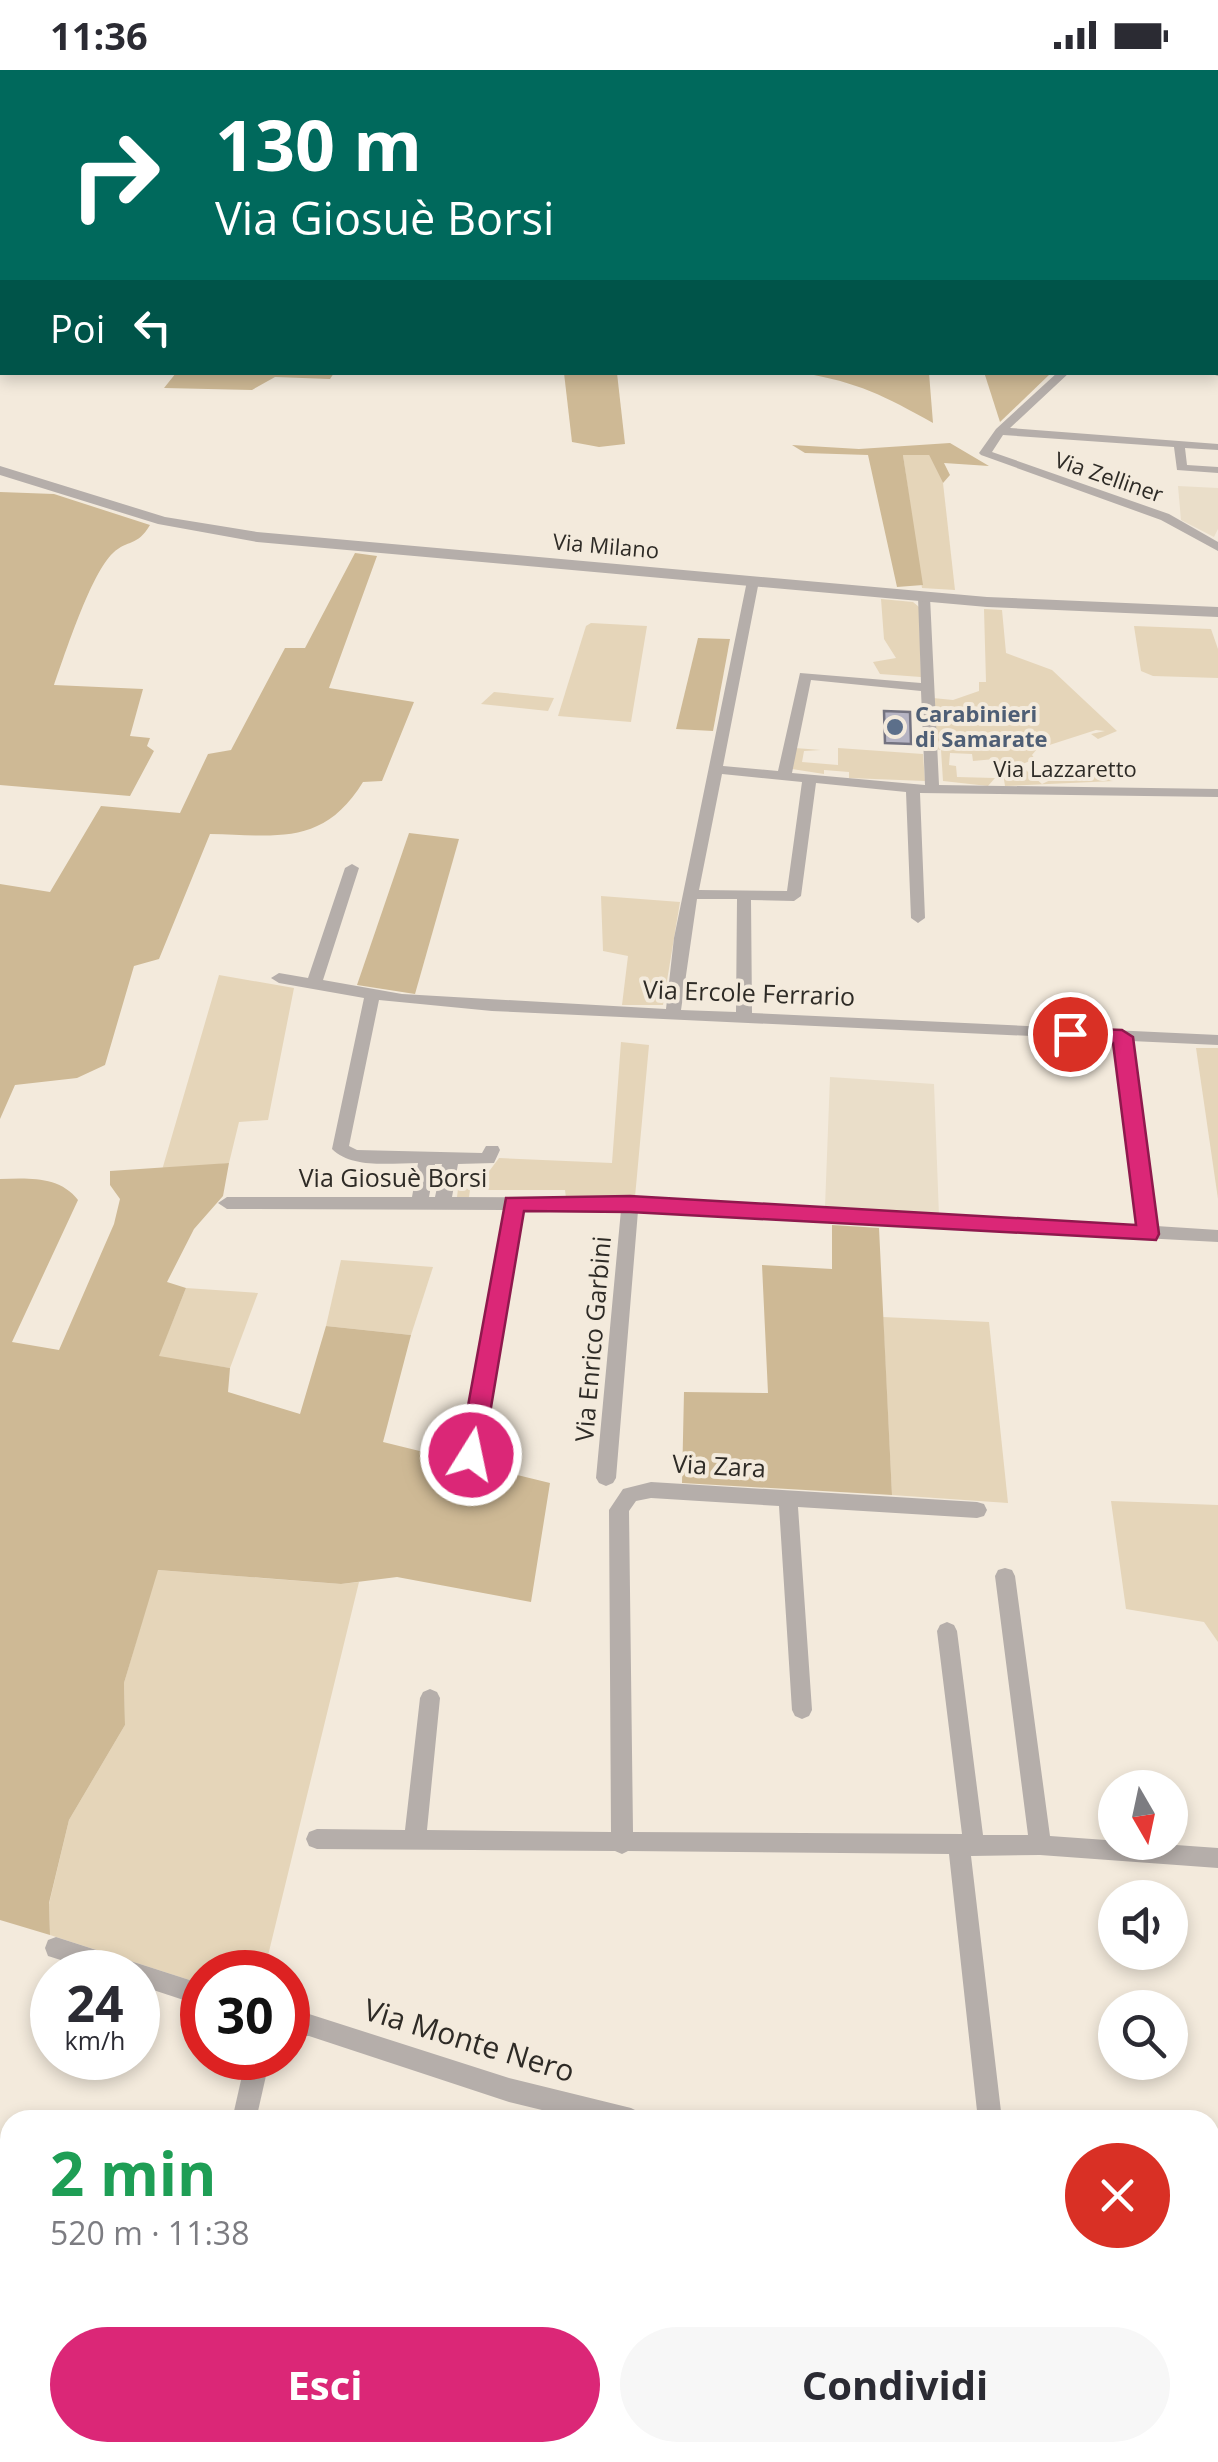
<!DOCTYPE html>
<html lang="it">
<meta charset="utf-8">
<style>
:root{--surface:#fff;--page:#f7f7f7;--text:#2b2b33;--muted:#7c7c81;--accent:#db2777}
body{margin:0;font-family:"Open Sans",sans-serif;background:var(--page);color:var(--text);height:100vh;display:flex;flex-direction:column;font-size:38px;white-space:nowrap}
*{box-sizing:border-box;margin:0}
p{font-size:32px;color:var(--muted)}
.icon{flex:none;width:55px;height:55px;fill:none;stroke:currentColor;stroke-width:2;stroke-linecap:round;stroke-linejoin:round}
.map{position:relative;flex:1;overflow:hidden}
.panel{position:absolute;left:0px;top:2040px;width:1220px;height:352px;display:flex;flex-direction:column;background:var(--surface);border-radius:30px 30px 0 0;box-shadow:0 5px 15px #0003}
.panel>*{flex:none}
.banner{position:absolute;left:0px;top:0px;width:1220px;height:305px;box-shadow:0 5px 15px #0003;background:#00695c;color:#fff;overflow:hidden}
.needle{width:65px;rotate:171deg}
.tools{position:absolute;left:1098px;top:1700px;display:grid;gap:20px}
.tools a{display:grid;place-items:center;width:90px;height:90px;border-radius:50%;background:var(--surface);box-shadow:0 5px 15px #0003;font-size:50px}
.speed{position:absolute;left:30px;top:1880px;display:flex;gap:20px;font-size:50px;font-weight:700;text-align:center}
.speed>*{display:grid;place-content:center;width:130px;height:130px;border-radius:50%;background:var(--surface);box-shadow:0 5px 15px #0003;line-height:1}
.speed small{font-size:25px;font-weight:400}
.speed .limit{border:15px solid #d22;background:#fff;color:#111}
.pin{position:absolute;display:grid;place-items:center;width:85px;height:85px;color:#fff;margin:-42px;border:5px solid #fff;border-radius:50%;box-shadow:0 2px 10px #0007}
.me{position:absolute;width:110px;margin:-55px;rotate:10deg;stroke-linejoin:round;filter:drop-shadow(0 0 8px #0008)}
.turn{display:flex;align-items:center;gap:35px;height:210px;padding:0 50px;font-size:45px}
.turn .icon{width:130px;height:130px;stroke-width:2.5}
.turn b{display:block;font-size:70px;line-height:85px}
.then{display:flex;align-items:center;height:95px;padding:0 50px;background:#0003;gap:20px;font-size:38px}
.round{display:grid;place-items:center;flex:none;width:105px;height:105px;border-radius:52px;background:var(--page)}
.summary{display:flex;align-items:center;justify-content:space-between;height:170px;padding:0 50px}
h1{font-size:60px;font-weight:700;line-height:75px;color:#1e9e55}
.action{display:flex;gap:20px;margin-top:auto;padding:20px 50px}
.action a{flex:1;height:115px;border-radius:60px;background:var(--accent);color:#fff;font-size:40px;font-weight:700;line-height:115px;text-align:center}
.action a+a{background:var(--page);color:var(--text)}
.status{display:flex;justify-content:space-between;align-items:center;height:70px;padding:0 50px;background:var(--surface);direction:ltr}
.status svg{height:28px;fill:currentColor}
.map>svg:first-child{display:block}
</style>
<div class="status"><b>11:36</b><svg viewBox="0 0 49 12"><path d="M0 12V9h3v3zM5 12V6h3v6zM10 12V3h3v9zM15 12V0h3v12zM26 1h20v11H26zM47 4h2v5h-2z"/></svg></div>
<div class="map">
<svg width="1218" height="2392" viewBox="0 0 1218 2392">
<rect width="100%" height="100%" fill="#f3eadc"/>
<g fill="#eadec9">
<path d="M1178,416L1218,418V459L1214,467L1181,450Z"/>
<path d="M830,1007L934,1014L939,1146L825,1137Z"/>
<path d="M795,2383L1024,2382L1025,2392H795Z"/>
</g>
<g fill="#e5d5b9">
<path d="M903,385H929L943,413L955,520L922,518Z"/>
<path d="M881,529L913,532L919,537L921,607L880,604L873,592L896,588L884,569Z"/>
<path d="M984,539L1002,540L1006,583L1052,600L1117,661L1098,669L1091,664L1105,661L1096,660L1037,679L1032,685L1035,689L1020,695L1042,714L1061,705L1071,710L1100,702L1114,711L1005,716L1002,697L995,689L973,691L972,684L950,683L949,695L956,696L957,707L995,708L988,716L943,711L941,680L935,679L933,628L953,630L979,621V612H986Z"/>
<path d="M591,553L647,556L631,652L558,646L586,556Z"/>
<path d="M1134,556L1211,559L1218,579V608L1153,606L1141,601Z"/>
<path d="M494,622L554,628L548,641L481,634Z"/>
<path d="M795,678L821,680L804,681L802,692L838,695V678L923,684L925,711L849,708V702L824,700V704L792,699Z"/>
<path d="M601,826L680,832L663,935H622L628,886L603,881Z"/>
<path d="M219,905L294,918L268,1050L239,1052L229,1093L162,1100Z"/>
<path d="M621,972L649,975L635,1127L566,1128L565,1120H470L469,1127H457L460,1103L490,1100L499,1088L612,1093Z"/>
<path d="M1196,978H1218V1129Z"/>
<path d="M341,1190L433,1197L411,1265L326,1256Z"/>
<path d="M186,1218L258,1223L230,1298L158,1287Z"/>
<path d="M883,1247L989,1252L1008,1433L892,1425Z"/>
<path d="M1111,1431L1218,1435V1572L1204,1552L1126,1539Z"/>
<path d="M157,1500L341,1514L359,1512L264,1902H202V1914L50,1865L49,1834L69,1750L125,1655L124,1613Z"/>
</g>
<g fill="#ceb995">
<path d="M0,0H1184L1185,2H2L0,252Z"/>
<path d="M984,302H1051V303L1000,352Z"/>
<path d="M176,303V302L334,303L330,309L275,307L252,320L164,318Z"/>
<path d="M564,303H617L625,374L599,377L572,372Z"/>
<path d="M803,303H929L933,353C885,326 857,312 803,303Z"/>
<path d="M950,373L989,396L944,393L950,405L943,413L929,385H903L923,515L897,517L868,385L805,383L792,375L859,379Z"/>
<path d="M0,422L54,424L150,455C137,477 128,469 113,483C91,503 65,584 54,615L143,619L130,666L150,668L147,676L154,681L130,726L0,715Z"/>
<path d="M355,483L377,486L329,618L414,632L382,711L363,712C323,777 276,765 210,764L159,889L134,896L105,995L77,1008L15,1015L0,1049V814L50,822L101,736L180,743L208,684L231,680L285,578H305Z"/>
<path d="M698,568L730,569L713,661L676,659Z"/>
<path d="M409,763L459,769L415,924L357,915Z"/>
<path d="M229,1093L223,1126L194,1159L167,1212L186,1218L159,1286L230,1298L228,1322L300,1344L326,1256L411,1265L383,1372L550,1413L531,1532L397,1507L341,1514L158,1500L124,1613L125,1655L69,1750L49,1833L50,1865L0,1850V1109C28,1108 60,1106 78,1130L12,1272L59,1280L114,1154L120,1129L110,1115V1101Z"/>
<path d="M832,1155L879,1158L892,1425L682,1413L684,1322L768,1323L762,1195L832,1199Z"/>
</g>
<path fill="#b6b4c3" stroke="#747380" stroke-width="2.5" d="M884,641L910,642L911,674L885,673Z"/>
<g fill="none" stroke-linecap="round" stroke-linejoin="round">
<g fill="#b5aeaa" fill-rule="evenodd">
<path d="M1218,300V306L1206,302H1218Z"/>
<path d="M1058,302H1070L1010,358L1218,374V380L1185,378L1187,395L1218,397V403L1177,400L1174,377L1003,365L992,382L1169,444L1218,472V481L1161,450L981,385L979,383L996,359Z"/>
<path d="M753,507L759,511L723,696L778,701L800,603L921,613L918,527L924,523L930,527L939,715L1218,719V727L920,723L925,848L918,853L911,848L906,722L816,713L801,826L794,831L751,830L752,943L1218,965V975L1131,971L1156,1156L1218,1160V1172L638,1141L616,1408L613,1413L606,1416L599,1413L596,1408L621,1140H521L480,1385L478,1390H464L462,1385L504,1140L227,1139L218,1133L227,1127H412L418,1093C391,1093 352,1099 332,1079L364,928L279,913L271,908L279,903L308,908L345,798L352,794L359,798L323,910L402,924L666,939L674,868L747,511ZM811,610L921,621L925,715L792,703ZM722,704L802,712L787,821L699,820ZM697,829H737L736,942L681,940ZM379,930L492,941L1116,970L1138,1155L630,1128L452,1127L458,1094L494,1093L500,1080L498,1076H486L482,1083L357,1080L349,1076ZM435,1094H442L435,1127H429Z"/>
<path d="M651,1412L977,1432L984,1434L987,1440L984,1446L977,1448L798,1437L812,1640L809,1646L802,1649L795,1646L792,1640L779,1436L651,1428L636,1431L629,1441L633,1762L962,1764L937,1561L940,1555L947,1552L954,1555L957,1561L983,1765H1028L995,1506L998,1500L1005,1498L1012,1500L1015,1506L1050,1766L1218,1778V1798L1040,1785L971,1786L1002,2050H978L949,1784L628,1781L622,1784L615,1781L317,1779L309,1776L306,1769L309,1762L317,1759L405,1760L420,1628L423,1622L430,1619L437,1622L440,1628L427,1760L611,1762L609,1440L623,1419Z"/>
<path d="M56,1867L202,1914V1936L138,1915V1902H99L48,1886L45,1878L48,1870Z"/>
<path d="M288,1944H309L509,2008L631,2038L639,2042L643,2050H583L509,2032L309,1966H288Z"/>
<path d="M246,1988H270L256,2050H232Z"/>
<path d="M1210,2108L1218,2109V2133L1210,2132Z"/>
<path d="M1210,2203L1218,2204V2230L1210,2229Z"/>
<path d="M154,2382H180L178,2392H152Z"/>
</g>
<path fill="#b5aeaa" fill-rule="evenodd" d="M0,396L165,447L257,462L987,527L1218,537V547L987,537L257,472L158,454L0,405Z"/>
</g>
<path fill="#db2777" stroke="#8e194d" stroke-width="2.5" d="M1070,958L1122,960L1133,967L1159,1164L1156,1170L630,1142L524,1141L483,1385L471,1395L462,1392L459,1385L506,1128L630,1126L1136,1155L1113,973L1062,969L1059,964Z"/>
<circle fill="#5c6f8a" stroke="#f3eadc" stroke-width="4" cx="895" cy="657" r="10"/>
<g text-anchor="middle" stroke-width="8" stroke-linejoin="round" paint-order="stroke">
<g font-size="22" fill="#2e2b26" stroke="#f3eadc">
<text transform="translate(1109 407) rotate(19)" y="8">Via Zelliner</text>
<text transform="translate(606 476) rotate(5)" y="8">Via Milano</text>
<text x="1065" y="707">Via Lazzaretto</text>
</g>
<g font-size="22" font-weight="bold" fill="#4e5e75" stroke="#f3eadc" text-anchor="start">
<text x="915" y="652">Carabinieri<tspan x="915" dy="25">di Samarate</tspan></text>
</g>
<g font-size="25" fill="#2e2b26" stroke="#f3eadc">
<text transform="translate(749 923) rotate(2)" y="9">Via Ercole Ferrario</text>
<text x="393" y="1117">Via Giosuè Borsi</text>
<text transform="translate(593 1269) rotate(-85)" y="9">Via Enrico Garbini</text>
<text transform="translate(719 1396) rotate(3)" y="9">Via Zara</text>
</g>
<g font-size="30" fill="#2e2b26" stroke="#f3eadc">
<text transform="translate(469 1971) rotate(17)" y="10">Via Monte Nero</text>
</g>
</g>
</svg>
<div class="tools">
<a><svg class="needle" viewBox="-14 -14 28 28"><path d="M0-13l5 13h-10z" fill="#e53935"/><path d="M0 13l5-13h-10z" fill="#7c7c81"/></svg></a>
<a><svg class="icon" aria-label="sound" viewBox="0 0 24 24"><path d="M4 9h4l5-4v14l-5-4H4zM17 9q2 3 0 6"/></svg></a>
<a><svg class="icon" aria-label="search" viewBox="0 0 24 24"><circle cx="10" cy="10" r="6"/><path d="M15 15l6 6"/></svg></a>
</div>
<div class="speed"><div>24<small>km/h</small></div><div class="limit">30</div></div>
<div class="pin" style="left:1070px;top:964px;background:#d93025"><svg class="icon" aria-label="arrive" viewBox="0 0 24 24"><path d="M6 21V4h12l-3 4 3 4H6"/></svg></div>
<svg class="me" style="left:471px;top:1385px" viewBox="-20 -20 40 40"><circle r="17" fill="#db2777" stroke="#fff" stroke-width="3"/><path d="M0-11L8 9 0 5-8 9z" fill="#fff"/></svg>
<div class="banner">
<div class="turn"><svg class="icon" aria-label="right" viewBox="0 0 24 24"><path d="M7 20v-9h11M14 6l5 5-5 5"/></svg><div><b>130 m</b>Via Giosuè Borsi</div></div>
<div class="then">Poi<svg class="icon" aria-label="left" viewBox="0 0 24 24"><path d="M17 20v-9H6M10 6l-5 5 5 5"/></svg></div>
</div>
<section class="panel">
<div class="summary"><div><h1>2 min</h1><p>520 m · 11:38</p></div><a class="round" style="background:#d93025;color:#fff"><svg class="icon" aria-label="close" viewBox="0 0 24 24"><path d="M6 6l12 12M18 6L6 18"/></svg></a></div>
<div class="action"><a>Esci</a><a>Condividi</a></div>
</section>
</div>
